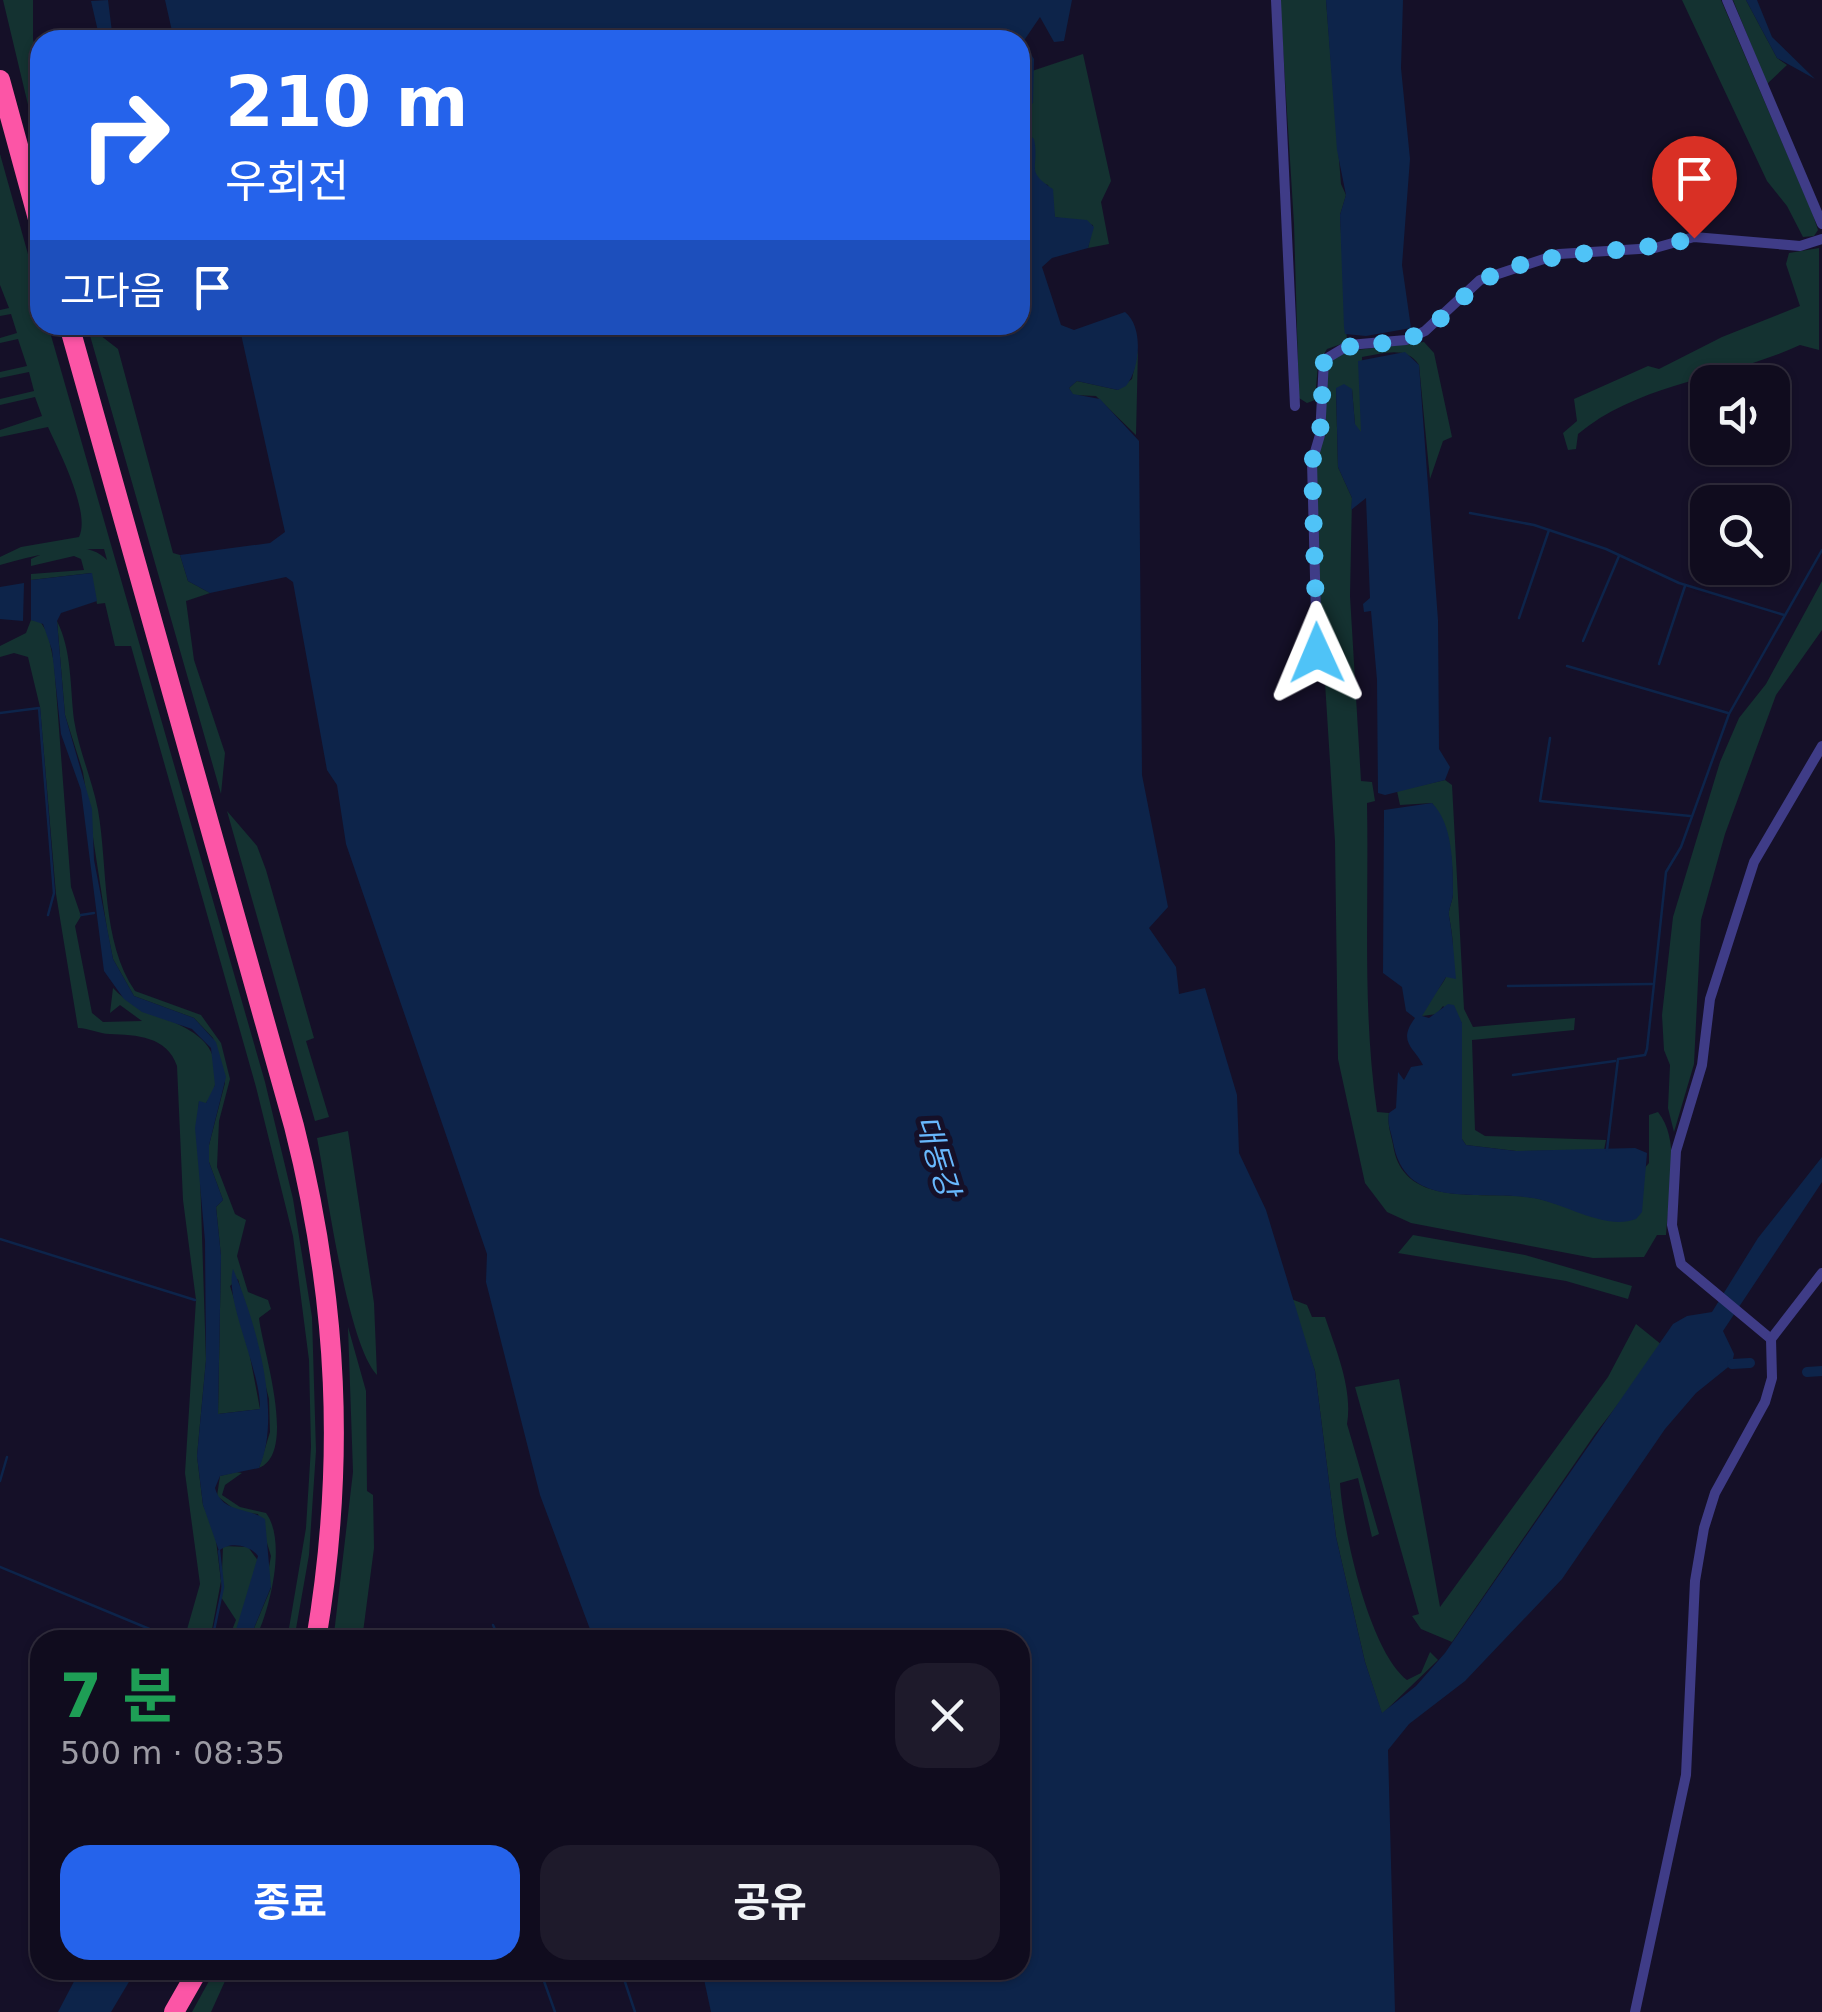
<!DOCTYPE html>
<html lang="ko">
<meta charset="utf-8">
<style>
:root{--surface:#100c1e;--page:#1e1a2b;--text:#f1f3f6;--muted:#9c9ba4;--line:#302c3c;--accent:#2563eb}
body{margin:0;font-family:"DejaVu Sans","Noto Sans KR",sans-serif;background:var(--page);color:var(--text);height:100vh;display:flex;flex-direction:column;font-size:38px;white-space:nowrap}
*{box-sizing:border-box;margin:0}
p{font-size:32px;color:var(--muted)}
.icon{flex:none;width:55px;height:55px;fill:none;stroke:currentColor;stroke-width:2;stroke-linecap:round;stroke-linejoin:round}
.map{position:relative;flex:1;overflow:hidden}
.panel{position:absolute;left:30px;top:1630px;width:1000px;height:350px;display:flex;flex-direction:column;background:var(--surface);border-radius:30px;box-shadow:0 2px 8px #0004,0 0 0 2px var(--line)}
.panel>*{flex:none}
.top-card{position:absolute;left:30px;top:30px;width:1000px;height:305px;border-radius:30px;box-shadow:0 2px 8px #0004,0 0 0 2px var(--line);background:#2563eb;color:#fff;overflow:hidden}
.fabs{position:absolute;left:1690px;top:365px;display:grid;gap:20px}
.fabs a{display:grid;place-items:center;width:100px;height:100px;border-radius:20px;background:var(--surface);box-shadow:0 2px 8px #0004,0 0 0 2px var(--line);font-size:50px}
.pin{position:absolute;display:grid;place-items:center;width:85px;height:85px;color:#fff;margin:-102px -42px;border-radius:50% 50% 50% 0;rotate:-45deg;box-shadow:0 0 10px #0007}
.pin .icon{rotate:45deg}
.me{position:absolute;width:110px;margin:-55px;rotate:359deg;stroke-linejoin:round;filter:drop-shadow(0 0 8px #0008)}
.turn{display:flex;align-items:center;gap:35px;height:210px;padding:0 30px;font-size:45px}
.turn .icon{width:130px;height:130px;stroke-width:2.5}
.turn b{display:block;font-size:70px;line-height:85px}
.then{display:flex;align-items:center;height:95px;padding:0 30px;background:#0003;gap:20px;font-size:38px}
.round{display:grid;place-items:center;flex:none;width:105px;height:105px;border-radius:30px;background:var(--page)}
.head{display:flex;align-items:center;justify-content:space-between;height:170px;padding:0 30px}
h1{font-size:60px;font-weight:700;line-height:75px;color:#1e9e55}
.primary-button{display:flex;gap:20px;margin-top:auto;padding:20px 30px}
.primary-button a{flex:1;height:115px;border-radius:30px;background:var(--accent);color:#fff;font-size:40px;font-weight:700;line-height:115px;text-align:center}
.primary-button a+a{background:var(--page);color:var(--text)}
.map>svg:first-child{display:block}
</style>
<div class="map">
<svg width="1822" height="2012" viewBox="0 0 1822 2012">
<rect width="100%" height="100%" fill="#151028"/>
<g fill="#143231">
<path d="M3,0H33V39L40,71V155Z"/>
<path d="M1280,0H1326L1341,184L1346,195L1340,215L1347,342L1327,349L1318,364L1315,400L1307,403L1299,398L1294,224Z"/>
<path d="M1682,0H1721L1812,212L1818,230L1814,236L1803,237L1787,206L1767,181Z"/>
<path d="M1733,0H1746L1777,58L1787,65L1767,84Z"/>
<path d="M1083,54L1111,181L1101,202L1109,244L1088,248L1093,225L1055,217L1048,185L1039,182C1027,162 1043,143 1020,126V112C1037,100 1031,91 1032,71Z"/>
<path d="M0,154L40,297V325H48L265,1082L293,1199L312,1317L316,1451L309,1555L294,1640H287L306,1528L311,1447L309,1360L293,1236L256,1087L131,646H115L105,603L97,604L91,573L31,580V574L84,570L81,559L74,556L31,566V559C53,549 88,540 107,560L104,549C69,548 37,554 0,565V557L21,547L79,537C91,513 59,451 48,427L0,437V430L42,416L35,397L0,405V399L34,391L29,372L0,378V372L27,366L18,339L0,343V338L17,333L11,314L0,316V310L9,308L0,285Z"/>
<path d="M1819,248V350L1800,345C1729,378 1640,382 1578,434L1576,449L1568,450L1563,433L1577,421L1574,399L1648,366L1659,369L1722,337L1800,306L1786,264L1789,253Z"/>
<path d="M87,325L118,349L173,553L180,555L188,581L210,593L186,601L194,660L225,753L221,794Z"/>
<path d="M1424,342L1434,353L1452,437L1443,441L1430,479L1419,365C1406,345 1383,354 1362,357L1361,433L1355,425L1352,389H1336L1338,467L1352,498L1350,596L1361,781L1372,782L1375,801L1367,803C1369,907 1362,1009 1377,1112L1389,1113C1387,1127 1392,1136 1394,1150C1407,1211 1490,1189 1535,1198C1558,1203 1580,1213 1602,1218L1649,1163V1115L1658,1112C1682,1141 1668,1199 1666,1235H1657L1644,1257L1593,1258L1411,1223L1387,1212L1365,1183L1338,1059L1335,841L1319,587L1316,455L1326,434L1325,381L1330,359L1340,352Z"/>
<path d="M1138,350L1136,435L1096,396L1073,395L1069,388L1077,381L1118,390L1132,379Z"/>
<path d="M1822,581V630L1776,695L1725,834L1701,920L1694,1064L1674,1132L1668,1108L1670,1065L1664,1050L1662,1015L1673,917L1720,762L1739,718L1766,684Z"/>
<path d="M31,620L40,621L48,634L54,663L71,887L81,916L75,926L92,1013L103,1022L142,1021L120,1005L110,1013L113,988C143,1023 216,1018 216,1074C216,1086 213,1095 205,1104L199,1102L198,1112L206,1360L197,1456L203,1505L215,1532L221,1581L210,1640H184L200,1584L185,1473L196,1300L183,1200L177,1066C167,1036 136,1035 110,1034C99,1034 89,1028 78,1028L56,894L40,707L28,657L14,653L0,657V646L26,633Z"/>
<path d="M57,621C72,651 70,687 74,720C79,751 92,779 98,810C108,867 101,942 135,991L201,1015L221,1043L230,1079L219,1121L217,1167L235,1214L246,1220L237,1256L248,1292L268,1300L271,1309L259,1318C262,1348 298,1453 259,1468L270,1432L269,1399L238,1279L230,1286L247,1341L260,1409L218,1414L221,1256L216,1207L223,1200L209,1162V1145L225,1083L213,1038L194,1018L134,996L113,959L107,929L83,772L65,715Z"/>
<path d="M1445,780L1452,785L1464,1009L1473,1027L1575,1018L1574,1030L1472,1040L1475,1130L1485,1136L1606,1140L1604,1150L1516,1151L1466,1145L1462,1139V1023L1443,1006L1437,1014L1422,1016C1423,1002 1440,991 1446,977C1456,954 1453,939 1449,916C1448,909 1453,901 1453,893C1453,862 1451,829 1432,803L1400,805L1397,791Z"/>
<path d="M227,811L257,846L266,870L314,1038L306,1041L329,1117L315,1121Z"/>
<path d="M348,1131L374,1303L377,1375C347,1343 327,1189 317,1138Z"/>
<path d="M1413,1235L1525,1255L1632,1286L1628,1299L1566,1281L1398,1253Z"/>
<path d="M1291,1299L1307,1305L1312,1317H1325C1336,1350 1353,1389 1347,1424L1379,1534L1372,1537L1358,1478L1340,1483C1343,1531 1369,1650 1407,1680L1421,1673L1430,1652L1438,1660L1382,1714L1365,1662L1336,1537L1315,1371Z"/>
<path d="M1636,1324L1662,1345L1656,1355L1595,1434L1452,1642L1421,1629L1412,1616L1419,1614L1355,1387L1399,1379L1440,1607L1608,1377Z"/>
<path d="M348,1327L366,1391L367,1491L373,1495L374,1548L362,1640H336L334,1634L353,1472Z"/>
<path d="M236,1472L242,1473L225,1485L222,1495L240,1507L266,1513C287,1541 270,1610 255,1640H249L271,1588L267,1578L271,1556L258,1514L238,1512L217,1496L220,1476Z"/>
<path d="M223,1546L248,1547L259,1562L233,1640H228L236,1620L221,1597Z"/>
<path d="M215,1970H230L211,2012H192Z"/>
</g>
<g fill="#0d244a">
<path d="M108,0L113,40H100L91,1Z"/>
<path d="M165,0H1072L1064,41L1054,42L1040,17L1023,42L1034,59L1033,103L1020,112V40H174Z"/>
<path d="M1326,0H1403L1401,68L1410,159L1402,265L1411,328L1366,336L1345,334L1344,327L1340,215L1346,195L1337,150Z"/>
<path d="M1746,0H1757L1772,37L1815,79L1777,58Z"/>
<path d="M1020,126L1034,139C1040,169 1024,170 1053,189L1055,217L1087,220L1094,227L1088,248L1052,258L1042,267L1061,325L1074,330L1125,312C1144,327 1140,369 1126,386L1118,390L1077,381L1069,388L1073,394L1100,399L1139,441L1142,775L1168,907L1149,928L1176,967L1179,994L1205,988L1237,1095L1239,1153L1266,1210L1315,1371L1336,1537L1365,1662L1382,1713L1416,1686L1445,1653L1673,1324L1687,1316L1712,1312L1758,1238L1822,1157V1182L1723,1331L1734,1354L1732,1364L1696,1393L1665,1429L1562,1579L1465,1681L1409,1724L1388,1750L1395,2012H711L702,1970H1020V1640H594L540,1495L486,1282L487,1254L346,844L337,785L327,770L293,582L286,577L210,593L188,581L180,555L270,543L285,532L239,325H1020Z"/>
<path d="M1405,352L1419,365L1438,620L1439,749L1450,767L1445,780L1385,795L1378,793L1377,680L1371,611L1364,612L1363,604L1370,598L1366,498L1351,510L1352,498L1338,467L1336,388L1344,384L1352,389L1355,424L1361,432L1358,361Z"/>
<path d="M92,573L97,601L61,613L57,621L65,715L92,809L94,860L113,959L134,996L194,1018L216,1042L226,1077L209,1145V1162L223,1200L216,1207L221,1256L218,1414L260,1409C261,1370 224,1300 233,1269C255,1320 283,1414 259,1468L220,1476L215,1488C222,1513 247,1507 265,1519L271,1587L249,1640H233L258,1556C250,1545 229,1541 219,1551L203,1505L197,1456L206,1360L205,1241L195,1128L199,1101L206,1103L215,1085L211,1048L192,1029L142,1012L124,999L104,971L81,790L61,734L52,650L43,624L31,620V580Z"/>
<path d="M24,583L23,621L0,619V587Z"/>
<path d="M1432,803C1453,824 1453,865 1453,893C1453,901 1448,909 1449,916C1453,938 1454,957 1456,979L1446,977L1422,1016L1429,1018L1448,1004L1454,1005L1462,1023V1139L1466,1145L1516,1151L1635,1148L1647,1153L1642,1212L1636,1219C1604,1231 1563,1202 1532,1198C1478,1189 1405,1212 1393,1142C1391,1131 1387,1125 1389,1113L1396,1108L1398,1072L1404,1080L1411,1067L1423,1065C1414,1047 1397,1042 1415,1018L1406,1011L1402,987L1383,973L1384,810Z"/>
<path d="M80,1970H136L111,2012H58Z"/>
</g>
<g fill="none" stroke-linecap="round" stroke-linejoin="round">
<g stroke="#0d244a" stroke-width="2.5">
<path d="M1470,513L1534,525L1606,549L1679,583L1784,615"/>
<path d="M1519,618L1549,530"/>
<path d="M1583,641L1619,556"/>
<path d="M1659,664L1685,586"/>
<path d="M1567,666L1728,713"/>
<path d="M0,713L39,708L54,893L48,915"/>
<path d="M1550,738L1540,801L1690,816"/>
<path d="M81,915L94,913"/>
<path d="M1508,986L1652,984"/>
<path d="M1513,1075L1615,1061"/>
<path d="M1607,1150L1618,1059L1645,1055L1647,1049L1666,872L1681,847L1729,714L1822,550"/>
<path d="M0,1239L195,1300"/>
<path d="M0,1481L7,1457"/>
<path d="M0,1567L176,1640"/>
<path d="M493,1625L500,1640"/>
<path d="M212,1640L223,1587L219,1551"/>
<path d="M540,1970L555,2012"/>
<path d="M621,1970L635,2012"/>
</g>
<g stroke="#0d244a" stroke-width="10">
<path d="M1732,1364L1750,1363"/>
<path d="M1807,1372L1822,1371"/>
</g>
<g stroke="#3f3c87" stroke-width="10">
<path d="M1276,0L1295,406"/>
<path d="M1727,0L1822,224"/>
<path d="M1317,653L1312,462L1320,435L1324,360L1349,345L1406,340L1425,331L1480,280L1559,254L1655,248L1694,237L1800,246L1822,239"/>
<path d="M1771,1339L1681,1264L1672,1225L1676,1151L1702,1065L1710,999L1754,862L1822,746"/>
<path d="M1635,2012L1686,1775L1695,1581L1704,1528L1715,1493L1765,1402L1772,1378L1771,1339L1822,1273"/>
</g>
<g stroke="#fc55a6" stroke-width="20">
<path d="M0,80L40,226"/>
<path d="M69,325L294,1126C338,1299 346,1463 316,1640"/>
<path d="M174,2012L198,1970"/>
</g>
</g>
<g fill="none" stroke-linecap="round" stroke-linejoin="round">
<path stroke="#4fc3f7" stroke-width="18" stroke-dasharray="0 32.4" d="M1317,653L1312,462L1320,435L1324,360C1350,336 1382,350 1412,337C1448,322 1466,284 1504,270C1567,248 1631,254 1694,238"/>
</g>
<g text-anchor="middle" stroke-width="10" stroke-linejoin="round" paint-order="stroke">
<g font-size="30" font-style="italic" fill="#68b8fd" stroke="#151028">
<text transform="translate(937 1156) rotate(73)" y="10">대동강</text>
</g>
</g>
</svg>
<div class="fabs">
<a><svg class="icon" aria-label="sound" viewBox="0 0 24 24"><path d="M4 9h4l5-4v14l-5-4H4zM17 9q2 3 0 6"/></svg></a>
<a><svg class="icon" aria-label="search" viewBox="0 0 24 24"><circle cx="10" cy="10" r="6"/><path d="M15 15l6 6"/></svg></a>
</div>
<div class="pin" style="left:1694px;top:238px;background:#d93025"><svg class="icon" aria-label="arrive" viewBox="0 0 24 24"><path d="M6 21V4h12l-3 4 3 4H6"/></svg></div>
<svg class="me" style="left:1317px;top:653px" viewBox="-20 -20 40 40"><path d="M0-17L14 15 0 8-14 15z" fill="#4fc3f7" stroke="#fff" stroke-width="4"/></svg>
<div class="top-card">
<div class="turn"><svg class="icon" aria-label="right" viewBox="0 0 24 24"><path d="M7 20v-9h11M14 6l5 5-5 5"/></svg><div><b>210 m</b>우회전</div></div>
<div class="then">그다음<svg class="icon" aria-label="arrive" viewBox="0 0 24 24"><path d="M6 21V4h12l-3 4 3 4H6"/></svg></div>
</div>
<section class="panel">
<div class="head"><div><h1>7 분</h1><p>500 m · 08:35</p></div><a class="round"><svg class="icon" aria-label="close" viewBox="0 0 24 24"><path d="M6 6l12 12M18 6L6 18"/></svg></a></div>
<div class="primary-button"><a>종료</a><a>공유</a></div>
</section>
</div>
